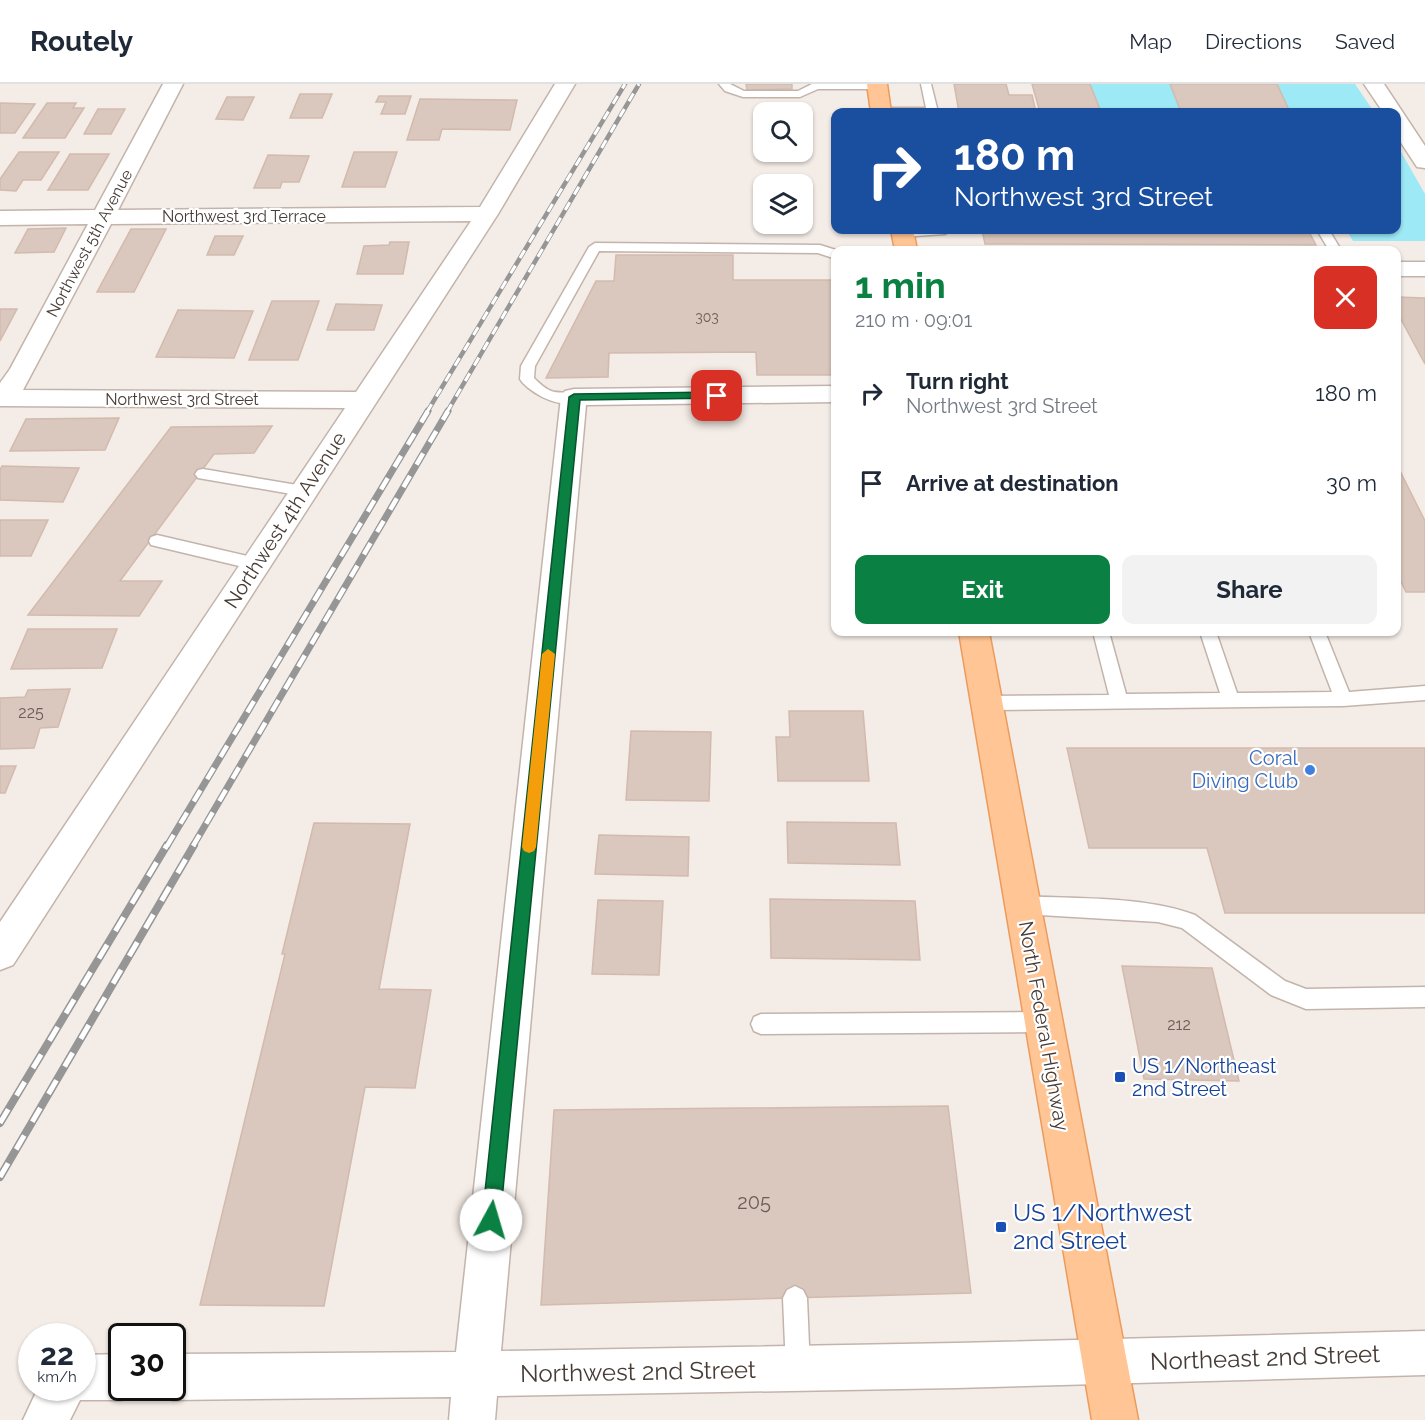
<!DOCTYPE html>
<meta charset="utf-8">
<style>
:root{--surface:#fff;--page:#f2f2f3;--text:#1f2937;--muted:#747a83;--line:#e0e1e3;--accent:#0b8043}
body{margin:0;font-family:Raleway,sans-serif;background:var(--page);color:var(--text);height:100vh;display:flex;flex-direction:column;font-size:22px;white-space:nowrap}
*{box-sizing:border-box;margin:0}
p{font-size:20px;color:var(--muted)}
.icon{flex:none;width:33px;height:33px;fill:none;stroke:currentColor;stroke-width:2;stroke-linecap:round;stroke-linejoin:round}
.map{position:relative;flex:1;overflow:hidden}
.drawer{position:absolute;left:831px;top:162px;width:570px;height:390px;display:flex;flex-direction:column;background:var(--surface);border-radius:12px;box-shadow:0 2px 4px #0004}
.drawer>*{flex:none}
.banner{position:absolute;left:831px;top:24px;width:570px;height:126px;border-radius:12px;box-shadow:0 2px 4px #0004;background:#1a4fa0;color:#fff;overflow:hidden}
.buttons{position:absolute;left:753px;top:18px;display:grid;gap:12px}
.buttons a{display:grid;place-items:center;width:60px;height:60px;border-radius:12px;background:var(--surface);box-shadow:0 2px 4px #0004;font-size:30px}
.speed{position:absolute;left:18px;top:1239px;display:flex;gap:12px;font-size:30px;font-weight:700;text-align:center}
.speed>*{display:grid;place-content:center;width:78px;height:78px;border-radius:50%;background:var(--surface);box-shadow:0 2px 4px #0004;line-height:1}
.speed small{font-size:15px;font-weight:400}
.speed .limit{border:3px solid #111;border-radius:9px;background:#fff;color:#111}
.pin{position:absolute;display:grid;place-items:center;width:51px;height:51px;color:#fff;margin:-26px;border-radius:12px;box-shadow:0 3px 9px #0006}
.me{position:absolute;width:66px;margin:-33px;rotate:6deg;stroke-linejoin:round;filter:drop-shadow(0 0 4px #0008)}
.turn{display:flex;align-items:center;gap:21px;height:126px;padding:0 24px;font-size:27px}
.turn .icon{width:78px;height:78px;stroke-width:2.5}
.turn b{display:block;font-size:42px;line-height:51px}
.round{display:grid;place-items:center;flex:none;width:63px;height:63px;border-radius:12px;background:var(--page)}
.summary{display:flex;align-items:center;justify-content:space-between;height:102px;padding:0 24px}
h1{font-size:36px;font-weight:700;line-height:45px;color:var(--accent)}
.action{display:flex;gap:12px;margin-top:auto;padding:12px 24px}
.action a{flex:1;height:69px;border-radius:12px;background:var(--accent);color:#fff;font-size:24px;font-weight:700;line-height:69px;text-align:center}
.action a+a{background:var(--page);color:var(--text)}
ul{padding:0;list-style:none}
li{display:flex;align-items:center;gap:18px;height:90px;padding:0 24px}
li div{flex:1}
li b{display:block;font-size:22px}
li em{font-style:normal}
header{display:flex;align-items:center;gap:36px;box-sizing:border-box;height:84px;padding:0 30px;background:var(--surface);border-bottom:2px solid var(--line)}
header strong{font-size:28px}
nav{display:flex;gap:33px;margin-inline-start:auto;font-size:21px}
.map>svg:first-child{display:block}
</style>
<header>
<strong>Routely</strong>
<nav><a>Map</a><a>Directions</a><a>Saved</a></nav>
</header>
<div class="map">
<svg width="1425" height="1336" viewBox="0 0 1425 1336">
<rect width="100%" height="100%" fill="#f4ece6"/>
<g fill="#9ee9f6">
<path d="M1044,0H1355L1374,28H1051Z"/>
<path d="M1397,61L1425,110V157H1353L1346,146H1396Z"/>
</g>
<g fill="#dac7bd" stroke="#d2baad" stroke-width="1.5">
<path d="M746,0H792V5L747,6Z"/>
<path d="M954,0H1006L1009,11H1032L1036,28H959Z"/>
<path d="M1032,0H1090L1101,28H1040Z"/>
<path d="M1170,0H1277L1290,28H1181Z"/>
<path d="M300,10H332L322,34H290Z"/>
<path d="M379,12H411L405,30H381L386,18H376Z"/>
<path d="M227,13H254L243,36L216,35Z"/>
<path d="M420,15L517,16L510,46L442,45L439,56H407Z"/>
<path d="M0,19L35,20L15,49H0Z"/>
<path d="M47,19H76L73,24H84L65,54H23Z"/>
<path d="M98,25H125L111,50H84Z"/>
<path d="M19,68H59L41,96H23L16,107L0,106V95Z"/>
<path d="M354,68H397L385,103H342Z"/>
<path d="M70,70H109L88,106H48Z"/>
<path d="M268,71L309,72L299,98H282L280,104H254Z"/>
<path d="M66,144L54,168L15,169L28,145Z"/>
<path d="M131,145H166L134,208H97Z"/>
<path d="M982,146H1308L1316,161L985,160Z"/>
<path d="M215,152H243L234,171H207Z"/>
<path d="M390,158H409L403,190H357L364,162L389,161Z"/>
<path d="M616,171H733V196H836V291H757L756,268L609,269L608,293L546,294L596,197H614Z"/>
<path d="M1396,213L1425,214V280L1396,226Z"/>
<path d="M272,217H319L298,276H249Z"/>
<path d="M336,220L382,221L374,246H327Z"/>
<path d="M0,225H17L0,257Z"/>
<path d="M178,226L253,227L234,274L156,273Z"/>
<path d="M119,334L105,366L10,367L26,335Z"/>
<path d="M272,342L254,369L214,370L120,497H162L139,532L28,531L171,343Z"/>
<path d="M2,382L79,384L63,418L0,416V386Z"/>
<path d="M1396,389H1401L1425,437V508H1406L1396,487Z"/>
<path d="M0,436H48L31,472H0Z"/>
<path d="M28,545H117L102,584L11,585Z"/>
<path d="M70,605L58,643L40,644L34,664L0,665V614L25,613L28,606Z"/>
<path d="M789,627H863L869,697H778L776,653H790Z"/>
<path d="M631,647L711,648L709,717L626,716Z"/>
<path d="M1067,664H1425V829H1225L1207,764H1089Z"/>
<path d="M0,682H16L5,709H0Z"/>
<path d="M787,738L896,739L900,781L788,779Z"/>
<path d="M314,739L410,740L379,905L431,906L415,1004L365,1003L324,1222L200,1221L285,870H282Z"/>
<path d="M599,751L689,753L688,792L595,790Z"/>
<path d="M770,815L915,817L920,876L771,874Z"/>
<path d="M598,816L663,817L659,891L592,890Z"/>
<path d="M1122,882L1212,884L1239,997L1144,995Z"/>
<path d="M948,1022L971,1209L541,1221L554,1026Z"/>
</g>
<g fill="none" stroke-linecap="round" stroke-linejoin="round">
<defs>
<g id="lane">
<path d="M719,0H730L744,7H798L812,0H881L882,2L877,5H818L800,13H743L725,7Z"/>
<path d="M921,0H931L938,28L875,27L881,24H926Z"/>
<path d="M899,146H951L945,150L903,153L899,152L897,149Z"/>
<path d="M1317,146H1329L1341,166H1329Z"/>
<path d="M595,159L820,161L836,166V175L818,169L599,167L535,282L534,294C539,299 544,304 551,307C561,311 573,305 581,313C566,329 534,311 522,298L520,295L521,282L589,163Z"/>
<path d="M203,385L303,402L311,407L303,412L198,394L195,390L198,386Z"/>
<path d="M157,451L256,474L262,476L264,480L262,484L256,486L151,461L149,457L151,453Z"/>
<path d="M1093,548H1109L1126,610L1220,609L1200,548H1216L1237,609L1332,608L1309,548H1325L1349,608L1425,602V616L1343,622L987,626L981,624L978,619L981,614L987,612L1109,611Z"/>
<path d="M1023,812C1077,815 1145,812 1195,831L1285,897L1306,905L1425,903V923L1306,925L1271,911L1182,844L1158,838L1023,830L1016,827L1013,821L1016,815Z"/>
<path d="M1043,928L1050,931L1053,938L1050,945L1043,948L761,950L754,947L751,940L754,933L761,930Z"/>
<path d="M795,1202L803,1206L807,1214L810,1285L807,1294L798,1297L789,1294L786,1285L783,1214L787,1206Z"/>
</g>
<g id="street">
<path d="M163,0H183L118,126L480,123L555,0H575L498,130L13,881L0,886V838L345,324L0,322V299L10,285L88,140L0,141V127L95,126ZM471,137L356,308L23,306L111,140Z"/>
<path d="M1364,0H1384L1425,62V84L1417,83L1396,51V28H1383Z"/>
<rect x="1396" y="178" width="29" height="14"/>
<path d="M836,302V318L586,321L501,1267L956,1259L1425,1247V1291L956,1304L497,1312L495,1336H449L451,1313L172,1316L156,1309L154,1304H172V1270L456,1268L561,313L565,307L574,305Z"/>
<path d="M122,1270V1304H140L138,1309L122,1316H80L70,1336H23L38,1304H82V1271Z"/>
</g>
<g id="primary">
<path d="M867,0H887L891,28H871Z"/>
<path d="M891,146H913L917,166H895Z"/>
<path d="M959,548H989L1138,1336H1092Z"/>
</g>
</defs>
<use href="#lane" stroke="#c3b4ab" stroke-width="3"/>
<use href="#street" stroke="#c3b4ab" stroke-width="3"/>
<use href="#primary" stroke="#ec9b5c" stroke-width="3"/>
<use href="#lane" fill="#fff" fill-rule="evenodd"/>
<use href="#street" fill="#fff" fill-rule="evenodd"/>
<use href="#primary" fill="#ffc594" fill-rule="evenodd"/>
<defs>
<g id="rail-far2">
<path d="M427,328L625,0"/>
<path d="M447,328L639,0"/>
</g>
<g id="rail-far1">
<path d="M167,762L428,327"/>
<path d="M193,762L448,327"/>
</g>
<g id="rail">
<path d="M0,1039L167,761"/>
<path d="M0,1093L194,761"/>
</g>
</defs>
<use href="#rail-far2" stroke="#969696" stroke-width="4.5"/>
<use href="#rail-far1" stroke="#969696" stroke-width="7"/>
<use href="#rail" stroke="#969696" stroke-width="8"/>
<use href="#rail-far2" stroke="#fff" stroke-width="3" stroke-dasharray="9" stroke-linecap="butt"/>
<use href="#rail-far1" stroke="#fff" stroke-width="4.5" stroke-dasharray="13" stroke-linecap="butt"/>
<use href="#rail" stroke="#fff" stroke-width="5" stroke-dasharray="16" stroke-linecap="butt"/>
</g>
<path fill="#0b8043" stroke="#07532c" stroke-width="1.5" d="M717,308L721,309V314L580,316L500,1136L497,1142L491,1145L485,1142L482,1136L569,313L574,310Z"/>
<path fill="#f59e0b" d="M548,565L555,570L536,763L534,767L529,769L524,767L522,763L542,570Z"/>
<circle fill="#3f7fe0" stroke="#fff" stroke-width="2" cx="1310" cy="686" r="6"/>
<g fill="#1a4fb4" stroke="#fff" stroke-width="2">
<rect x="1114" y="987" width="12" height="12" rx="3"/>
<rect x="995" y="1137" width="12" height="12" rx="3"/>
</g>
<g text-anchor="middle" stroke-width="4.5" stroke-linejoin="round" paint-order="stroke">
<g font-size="14" fill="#6c5e57">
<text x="707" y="238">303</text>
</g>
<g font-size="16" fill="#473b35" stroke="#fff">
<text x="244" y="138">Northwest 3rd Terrace</text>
<text transform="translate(89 159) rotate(-62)" y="6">Northwest 5th Avenue</text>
<text x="182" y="321">Northwest 3rd Street</text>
</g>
<g font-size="16" fill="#6c5e57">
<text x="31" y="634">225</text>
<text x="1179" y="946">212</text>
</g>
<g font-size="20" fill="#473b35" stroke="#fff">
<text transform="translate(285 436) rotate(-57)" y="7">Northwest 4th Avenue</text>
<text transform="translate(1044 942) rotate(80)" y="7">North Federal Highway</text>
</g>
<g font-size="20" fill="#366cbe" stroke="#fff" text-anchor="end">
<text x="1298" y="681">Coral<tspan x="1298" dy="23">Diving Club</tspan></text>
</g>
<g font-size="20" fill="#164399" stroke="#fff" text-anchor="start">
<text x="1132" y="989">US 1/Northeast<tspan x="1132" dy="23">2nd Street</tspan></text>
</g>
<g font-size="20" fill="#6c5e57">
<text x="754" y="1125">205</text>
</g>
<g font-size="24" fill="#164399" stroke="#fff" text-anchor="start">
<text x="1013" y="1137">US 1/Northwest<tspan x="1013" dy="28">2nd Street</tspan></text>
</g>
<g font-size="24" fill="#473b35" stroke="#fff">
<text transform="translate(1265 1274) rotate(-2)" y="8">Northeast 2nd Street</text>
<text transform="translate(638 1288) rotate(-1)" y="8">Northwest 2nd Street</text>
</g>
</g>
</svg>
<div class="buttons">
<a><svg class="icon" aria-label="search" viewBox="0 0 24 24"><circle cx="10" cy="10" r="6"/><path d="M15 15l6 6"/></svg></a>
<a><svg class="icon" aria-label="layers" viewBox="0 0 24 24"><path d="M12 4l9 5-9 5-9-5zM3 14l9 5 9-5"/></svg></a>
</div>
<div class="speed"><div>22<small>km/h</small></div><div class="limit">30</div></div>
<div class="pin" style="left:717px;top:312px;background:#d93025"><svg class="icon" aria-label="arrive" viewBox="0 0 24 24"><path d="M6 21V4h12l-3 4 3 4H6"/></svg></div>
<svg class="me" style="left:491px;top:1136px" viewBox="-20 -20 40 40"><circle r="19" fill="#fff"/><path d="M0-13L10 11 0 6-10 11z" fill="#0b8043"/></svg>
<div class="banner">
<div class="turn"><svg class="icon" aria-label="right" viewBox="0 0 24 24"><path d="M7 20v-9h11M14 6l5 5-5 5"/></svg><div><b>180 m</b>Northwest 3rd Street</div></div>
</div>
<section class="drawer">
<div class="summary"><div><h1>1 min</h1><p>210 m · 09:01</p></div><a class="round" style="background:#d93025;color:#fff"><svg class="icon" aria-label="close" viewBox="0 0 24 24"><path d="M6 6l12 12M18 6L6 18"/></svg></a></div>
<ul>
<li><svg class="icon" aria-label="right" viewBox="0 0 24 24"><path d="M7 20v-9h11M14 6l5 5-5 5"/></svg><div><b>Turn right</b><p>Northwest 3rd Street</p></div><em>180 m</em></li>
<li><svg class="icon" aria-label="arrive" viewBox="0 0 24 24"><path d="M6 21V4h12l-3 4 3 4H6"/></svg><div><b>Arrive at destination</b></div><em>30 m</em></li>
</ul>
<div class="action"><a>Exit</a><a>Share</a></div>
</section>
</div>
